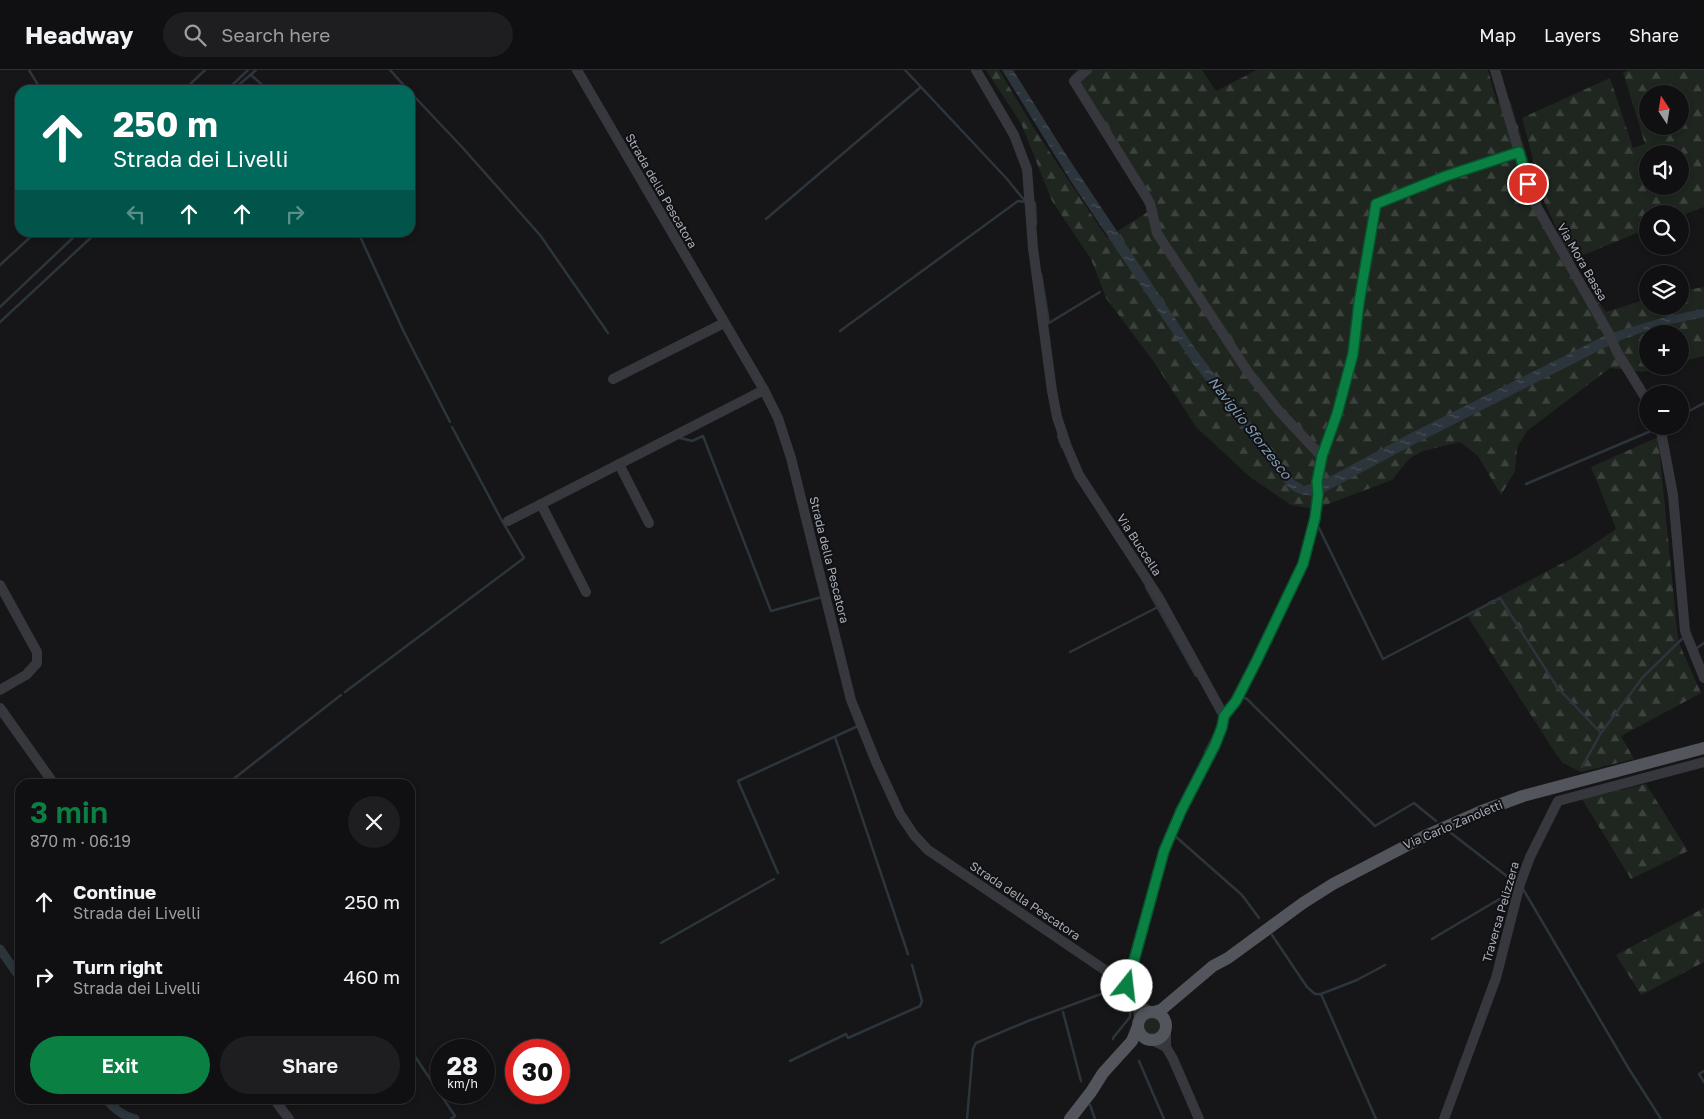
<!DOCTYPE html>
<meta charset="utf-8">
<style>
:root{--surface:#101012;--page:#1e1e20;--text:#f1f3f6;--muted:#9c9d9f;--line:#303032;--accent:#0b8043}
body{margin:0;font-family:"Golos Text",sans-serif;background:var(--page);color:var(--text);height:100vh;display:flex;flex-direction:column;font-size:19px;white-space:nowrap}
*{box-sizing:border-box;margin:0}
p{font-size:16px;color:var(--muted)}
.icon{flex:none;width:28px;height:28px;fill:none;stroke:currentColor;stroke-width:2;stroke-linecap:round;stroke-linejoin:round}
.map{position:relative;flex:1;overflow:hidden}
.drawer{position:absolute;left:15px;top:709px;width:400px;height:325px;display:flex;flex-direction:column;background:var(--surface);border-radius:15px;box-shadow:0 2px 8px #0003,0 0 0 1px var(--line)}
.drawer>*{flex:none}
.hud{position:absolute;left:15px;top:15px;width:400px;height:152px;border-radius:15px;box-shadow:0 2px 8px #0003,0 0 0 1px var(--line);background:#00695c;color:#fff;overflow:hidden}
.needle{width:32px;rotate:348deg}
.buttons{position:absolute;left:1639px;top:15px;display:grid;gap:10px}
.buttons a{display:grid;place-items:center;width:50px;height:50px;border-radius:50%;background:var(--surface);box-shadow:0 2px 8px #0003,0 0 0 1px var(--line);font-size:25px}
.speed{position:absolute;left:430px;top:969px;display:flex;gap:10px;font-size:25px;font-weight:700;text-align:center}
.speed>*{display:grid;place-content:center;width:65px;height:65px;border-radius:50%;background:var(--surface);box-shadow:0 2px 8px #0003,0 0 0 1px var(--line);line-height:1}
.speed small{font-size:12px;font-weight:400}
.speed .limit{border:8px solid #d22;background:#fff;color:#111}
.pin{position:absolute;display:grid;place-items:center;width:42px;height:42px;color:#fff;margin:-21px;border:2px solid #fff;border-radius:50%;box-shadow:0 1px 5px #0007}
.me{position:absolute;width:55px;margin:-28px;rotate:16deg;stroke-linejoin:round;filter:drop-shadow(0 0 4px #0008)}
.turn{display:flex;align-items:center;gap:18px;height:105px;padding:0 15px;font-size:22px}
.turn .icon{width:65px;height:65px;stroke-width:2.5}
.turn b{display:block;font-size:35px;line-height:42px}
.lanes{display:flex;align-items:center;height:48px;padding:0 15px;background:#0003;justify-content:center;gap:25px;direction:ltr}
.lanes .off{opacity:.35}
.round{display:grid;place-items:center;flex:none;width:52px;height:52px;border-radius:26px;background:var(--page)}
.summary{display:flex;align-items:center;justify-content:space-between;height:85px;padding:0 15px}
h1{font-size:30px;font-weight:600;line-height:38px;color:var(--accent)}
.action{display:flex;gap:10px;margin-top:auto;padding:10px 15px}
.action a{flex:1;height:58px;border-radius:30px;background:var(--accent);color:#fff;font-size:20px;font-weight:600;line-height:58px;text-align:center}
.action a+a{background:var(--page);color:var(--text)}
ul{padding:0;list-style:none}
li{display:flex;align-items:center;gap:15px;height:75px;padding:0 15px}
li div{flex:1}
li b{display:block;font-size:19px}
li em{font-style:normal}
header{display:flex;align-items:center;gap:30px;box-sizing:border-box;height:70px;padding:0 25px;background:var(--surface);border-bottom:1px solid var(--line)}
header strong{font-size:24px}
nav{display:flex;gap:28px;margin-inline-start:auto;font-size:18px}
.search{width:350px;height:45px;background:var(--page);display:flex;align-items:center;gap:12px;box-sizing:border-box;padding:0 18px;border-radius:28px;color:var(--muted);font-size:19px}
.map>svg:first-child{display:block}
</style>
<header>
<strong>Headway</strong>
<div class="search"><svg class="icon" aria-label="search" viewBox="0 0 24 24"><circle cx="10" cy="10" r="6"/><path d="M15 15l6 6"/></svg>Search here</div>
<nav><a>Map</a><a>Layers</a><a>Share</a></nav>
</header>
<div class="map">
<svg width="1704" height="1049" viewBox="0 0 1704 1049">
<defs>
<pattern id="forest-firs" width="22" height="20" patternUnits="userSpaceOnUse" patternTransform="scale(1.25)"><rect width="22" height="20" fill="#1e261f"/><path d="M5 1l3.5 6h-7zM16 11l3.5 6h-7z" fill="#3c433d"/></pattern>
<pattern id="water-ripples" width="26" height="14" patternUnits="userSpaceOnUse" patternTransform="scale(1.25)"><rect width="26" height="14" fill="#2c353c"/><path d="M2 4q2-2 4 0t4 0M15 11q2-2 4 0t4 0" fill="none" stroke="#485056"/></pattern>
</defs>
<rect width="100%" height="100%" fill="#161618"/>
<circle fill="#1e261f" cx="1153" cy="957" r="10"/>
<g fill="url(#forest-firs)" fill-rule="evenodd">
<path d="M986,0H999L1035,60L1107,168L1152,139L1071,6L1077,0H1202L1216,21L1257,0H1488L1497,33L1510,30L1544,142L1571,194L1606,242L1647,229L1648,236H1680V221L1704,217V286L1680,292V264H1648V296H1666L1644,302L1610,298L1527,361L1517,378L1515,401L1501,425L1478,386L1460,372L1423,381L1410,388L1392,410L1315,439L1291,435L1250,407L1196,357L1154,292L1106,228L1091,189L1052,131L1021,53Z"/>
<path d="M1629,0H1704V137L1680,146V144H1648L1647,159L1571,190L1544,131L1522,48L1610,8L1633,78L1645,74L1623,2ZM1648,24H1680V56H1648ZM1648,84H1680V116H1648Z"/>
<path d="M1658,367L1677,560L1679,573L1701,623L1621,666L1634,689L1581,702L1563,693L1554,681L1466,544L1576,486L1616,459L1591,397Z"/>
<path d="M1646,714L1688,781L1631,809L1582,729Z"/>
<path d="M1704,838V892L1641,925L1616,885Z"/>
</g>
<g fill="url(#water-ripples)">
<path d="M1002,0H1013L1063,80L1194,277L1294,410L1304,416L1314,413L1315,425C1303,426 1297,424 1288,417L1194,295L1072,113Z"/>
<path d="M1704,239V247L1657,257L1616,272L1612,263L1668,246Z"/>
<path d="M1606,265L1610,275L1411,376L1321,424L1320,412L1413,362Z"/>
</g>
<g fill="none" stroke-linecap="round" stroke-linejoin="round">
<g stroke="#2c353c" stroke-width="2.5">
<path d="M29,0L41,20"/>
<path d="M390,0L408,20"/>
<path d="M905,0L1007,109L1025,131"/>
<path d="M251,5L268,20"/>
<path d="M184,20L205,0"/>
<path d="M227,20L248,0"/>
<path d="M233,20L256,0"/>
<path d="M410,22L462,77L540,165L608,263"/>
<path d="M1032,132L1035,133L1036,154"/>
<path d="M766,149L921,17"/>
<path d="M358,162L403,260L450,352"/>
<path d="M0,195L36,162"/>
<path d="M1041,204L1049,253L1100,222"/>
<path d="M0,237L79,162"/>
<path d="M0,252L97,162"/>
<path d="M840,261L1018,131L1026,132"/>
<path d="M1680,346L1704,333"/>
<path d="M1058,366L1062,377"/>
<path d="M680,368L692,371L703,366L771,541L822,527"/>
<path d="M1526,414L1658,358"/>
<path d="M1319,458L1383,589L1500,528L1557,617L1601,663"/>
<path d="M1146,517L1196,606"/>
<path d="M1697,578L1704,573"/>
<path d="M1070,582L1158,537"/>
<path d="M345,622L524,488L501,449L452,357"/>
<path d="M1242,627L1247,629L1375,756L1414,733L1436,751"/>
<path d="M835,667L908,884"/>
<path d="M1207,683L1205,682L1213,667"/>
<path d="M1582,697L1601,663L1643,607L1684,567"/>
<path d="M236,707L240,714"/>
<path d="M227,714L341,625"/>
<path d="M1451,763L1517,814"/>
<path d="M1176,764L1175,766L1242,825L1259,848"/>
<path d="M778,803L738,711L858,656"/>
<path d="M1523,819L1629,999L1661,1049"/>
<path d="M1272,865L1307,917L1315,924H1321L1357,910L1385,895"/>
<path d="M1432,869L1513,821L1515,822"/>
<path d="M661,873L774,809"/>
<path d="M1321,924L1376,1049"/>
<path d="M1063,942L1081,1011"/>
<path d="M1113,969V968L1130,947L1131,932"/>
<path d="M410,979L455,1046L451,1049"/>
<path d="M790,991L846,964L848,968L920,936L922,931L912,895"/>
<path d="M1139,991L1164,1049"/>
<path d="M1704,1001L1699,1004L1704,1012"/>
<path d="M1090,1035L1095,1049"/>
<path d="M967,1049L973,979L976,973L1028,951L1109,921L1122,920"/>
</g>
<g stroke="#2c353c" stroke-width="9">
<path d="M0,879L20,908"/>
<path d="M106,1029C114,1039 122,1046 135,1049"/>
</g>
<g stroke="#37383d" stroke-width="10">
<path d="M577,0L764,320L778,348L791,388L851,630L876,692L900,744L914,765L928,780L1127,915"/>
<path d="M976,0L1014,65L1027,99L1033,178L1052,321L1057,347L1067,377L1079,405L1159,528L1224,646L1222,657L1215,675L1181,741L1164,781L1127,915L1138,935L1152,942"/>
<path d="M1087,0L1074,11L1150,133L1157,163L1248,302L1279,341L1321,386"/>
<path d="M1495,0L1533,130L1609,264L1617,282L1648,332"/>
<path d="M613,309L724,253"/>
<path d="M1660,356L1673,425L1685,561L1704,608"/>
<path d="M619,394L649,453"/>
<path d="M541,434L586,522"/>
<path d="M508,451L764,320"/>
<path d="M0,515L37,582V593L26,605L0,620"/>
<path d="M0,638L54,714"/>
<path d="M1224,646L1236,631L1256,592L1303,494L1315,447L1318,424L1317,412L1321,386L1337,344L1353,284L1359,233L1376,134L1446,106L1519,81"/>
<path d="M1138,935L1139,951"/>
<path d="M1166,962V977L1173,989L1199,1049"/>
<path d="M1152,970L1166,977"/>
<path d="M274,1029L289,1049"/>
<path d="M1444,1049L1496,908L1520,814L1530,787L1558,731L1704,692"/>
</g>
<g stroke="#53555c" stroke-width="12">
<circle cx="1152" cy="956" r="14"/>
<path d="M1154,942L1161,940L1213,896L1228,888L1303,833L1333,814L1425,766L1482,741L1523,726L1704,678"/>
<path d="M1070,1049L1091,1022L1103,1003L1132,971L1138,956"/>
</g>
</g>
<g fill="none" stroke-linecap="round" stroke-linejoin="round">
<defs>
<path id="route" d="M1127,916L1164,781L1181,741L1215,675L1222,657L1224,646L1236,631L1256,592L1303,494L1315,448L1318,424L1317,412L1322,386L1337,344L1353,284L1359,233L1376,134L1446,106L1519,82L1528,114"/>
</defs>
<use href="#route" stroke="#07532c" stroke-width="12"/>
<use href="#route" stroke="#0b8043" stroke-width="9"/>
</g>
<g text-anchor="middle" stroke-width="4" stroke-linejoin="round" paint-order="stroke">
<g font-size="12" fill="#a8adb8" stroke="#111113">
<text transform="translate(661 121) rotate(60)" y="4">Strada della Pescatora</text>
<text transform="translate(1582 192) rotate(60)" y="4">Via Mora Bassa</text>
<text transform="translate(1139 475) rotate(57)" y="4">Via Buccella</text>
<text transform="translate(829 490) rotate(76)" y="4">Strada della Pescatora</text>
<text transform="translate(1453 755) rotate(-23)" y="4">Via Carlo Zanoletti</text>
<text transform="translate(1025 831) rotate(34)" y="4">Strada della Pescatora</text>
<text transform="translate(1501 842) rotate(-74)" y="4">Traversa Pelizzera</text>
</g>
<g font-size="14" font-style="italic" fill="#7f9bb3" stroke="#111113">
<text transform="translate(1250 358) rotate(52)" y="5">Naviglio Sforzesco</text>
</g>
</g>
</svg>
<div class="buttons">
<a><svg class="needle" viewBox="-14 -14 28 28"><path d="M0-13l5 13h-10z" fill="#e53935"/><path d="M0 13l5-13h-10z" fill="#9c9d9f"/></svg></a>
<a><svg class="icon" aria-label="sound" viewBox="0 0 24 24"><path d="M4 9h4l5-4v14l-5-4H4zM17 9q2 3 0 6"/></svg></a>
<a><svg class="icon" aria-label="search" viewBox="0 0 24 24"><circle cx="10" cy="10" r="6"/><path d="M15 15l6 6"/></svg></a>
<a><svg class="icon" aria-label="layers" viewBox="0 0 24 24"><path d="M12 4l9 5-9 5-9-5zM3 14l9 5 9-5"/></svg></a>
<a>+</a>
<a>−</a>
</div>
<div class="speed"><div>28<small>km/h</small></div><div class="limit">30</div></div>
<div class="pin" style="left:1528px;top:114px;background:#d93025"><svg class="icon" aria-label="arrive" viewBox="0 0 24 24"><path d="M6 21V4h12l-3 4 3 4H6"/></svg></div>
<svg class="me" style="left:1127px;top:916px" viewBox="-20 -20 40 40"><circle r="19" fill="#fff"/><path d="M0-13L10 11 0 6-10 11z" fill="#0b8043"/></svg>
<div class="hud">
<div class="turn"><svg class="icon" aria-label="ahead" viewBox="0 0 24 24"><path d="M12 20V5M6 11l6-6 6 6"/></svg><div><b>250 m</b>Strada dei Livelli</div></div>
<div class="lanes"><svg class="icon off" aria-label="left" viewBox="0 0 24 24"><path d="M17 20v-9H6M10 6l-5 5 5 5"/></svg><svg class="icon" aria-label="ahead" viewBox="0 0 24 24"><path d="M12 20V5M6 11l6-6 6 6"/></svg><svg class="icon" aria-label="ahead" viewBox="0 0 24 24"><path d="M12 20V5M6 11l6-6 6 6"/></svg><svg class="icon off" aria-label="right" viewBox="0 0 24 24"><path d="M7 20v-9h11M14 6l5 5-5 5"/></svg></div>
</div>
<section class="drawer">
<div class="summary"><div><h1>3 min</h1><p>870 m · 06:19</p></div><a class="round"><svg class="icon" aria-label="close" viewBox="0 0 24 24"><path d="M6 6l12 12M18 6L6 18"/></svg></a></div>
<ul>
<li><svg class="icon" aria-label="ahead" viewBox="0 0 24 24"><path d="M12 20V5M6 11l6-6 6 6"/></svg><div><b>Continue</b><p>Strada dei Livelli</p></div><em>250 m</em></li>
<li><svg class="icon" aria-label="right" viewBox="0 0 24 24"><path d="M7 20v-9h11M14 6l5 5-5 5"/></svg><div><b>Turn right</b><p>Strada dei Livelli</p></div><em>460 m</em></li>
</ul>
<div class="action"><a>Exit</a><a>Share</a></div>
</section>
</div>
